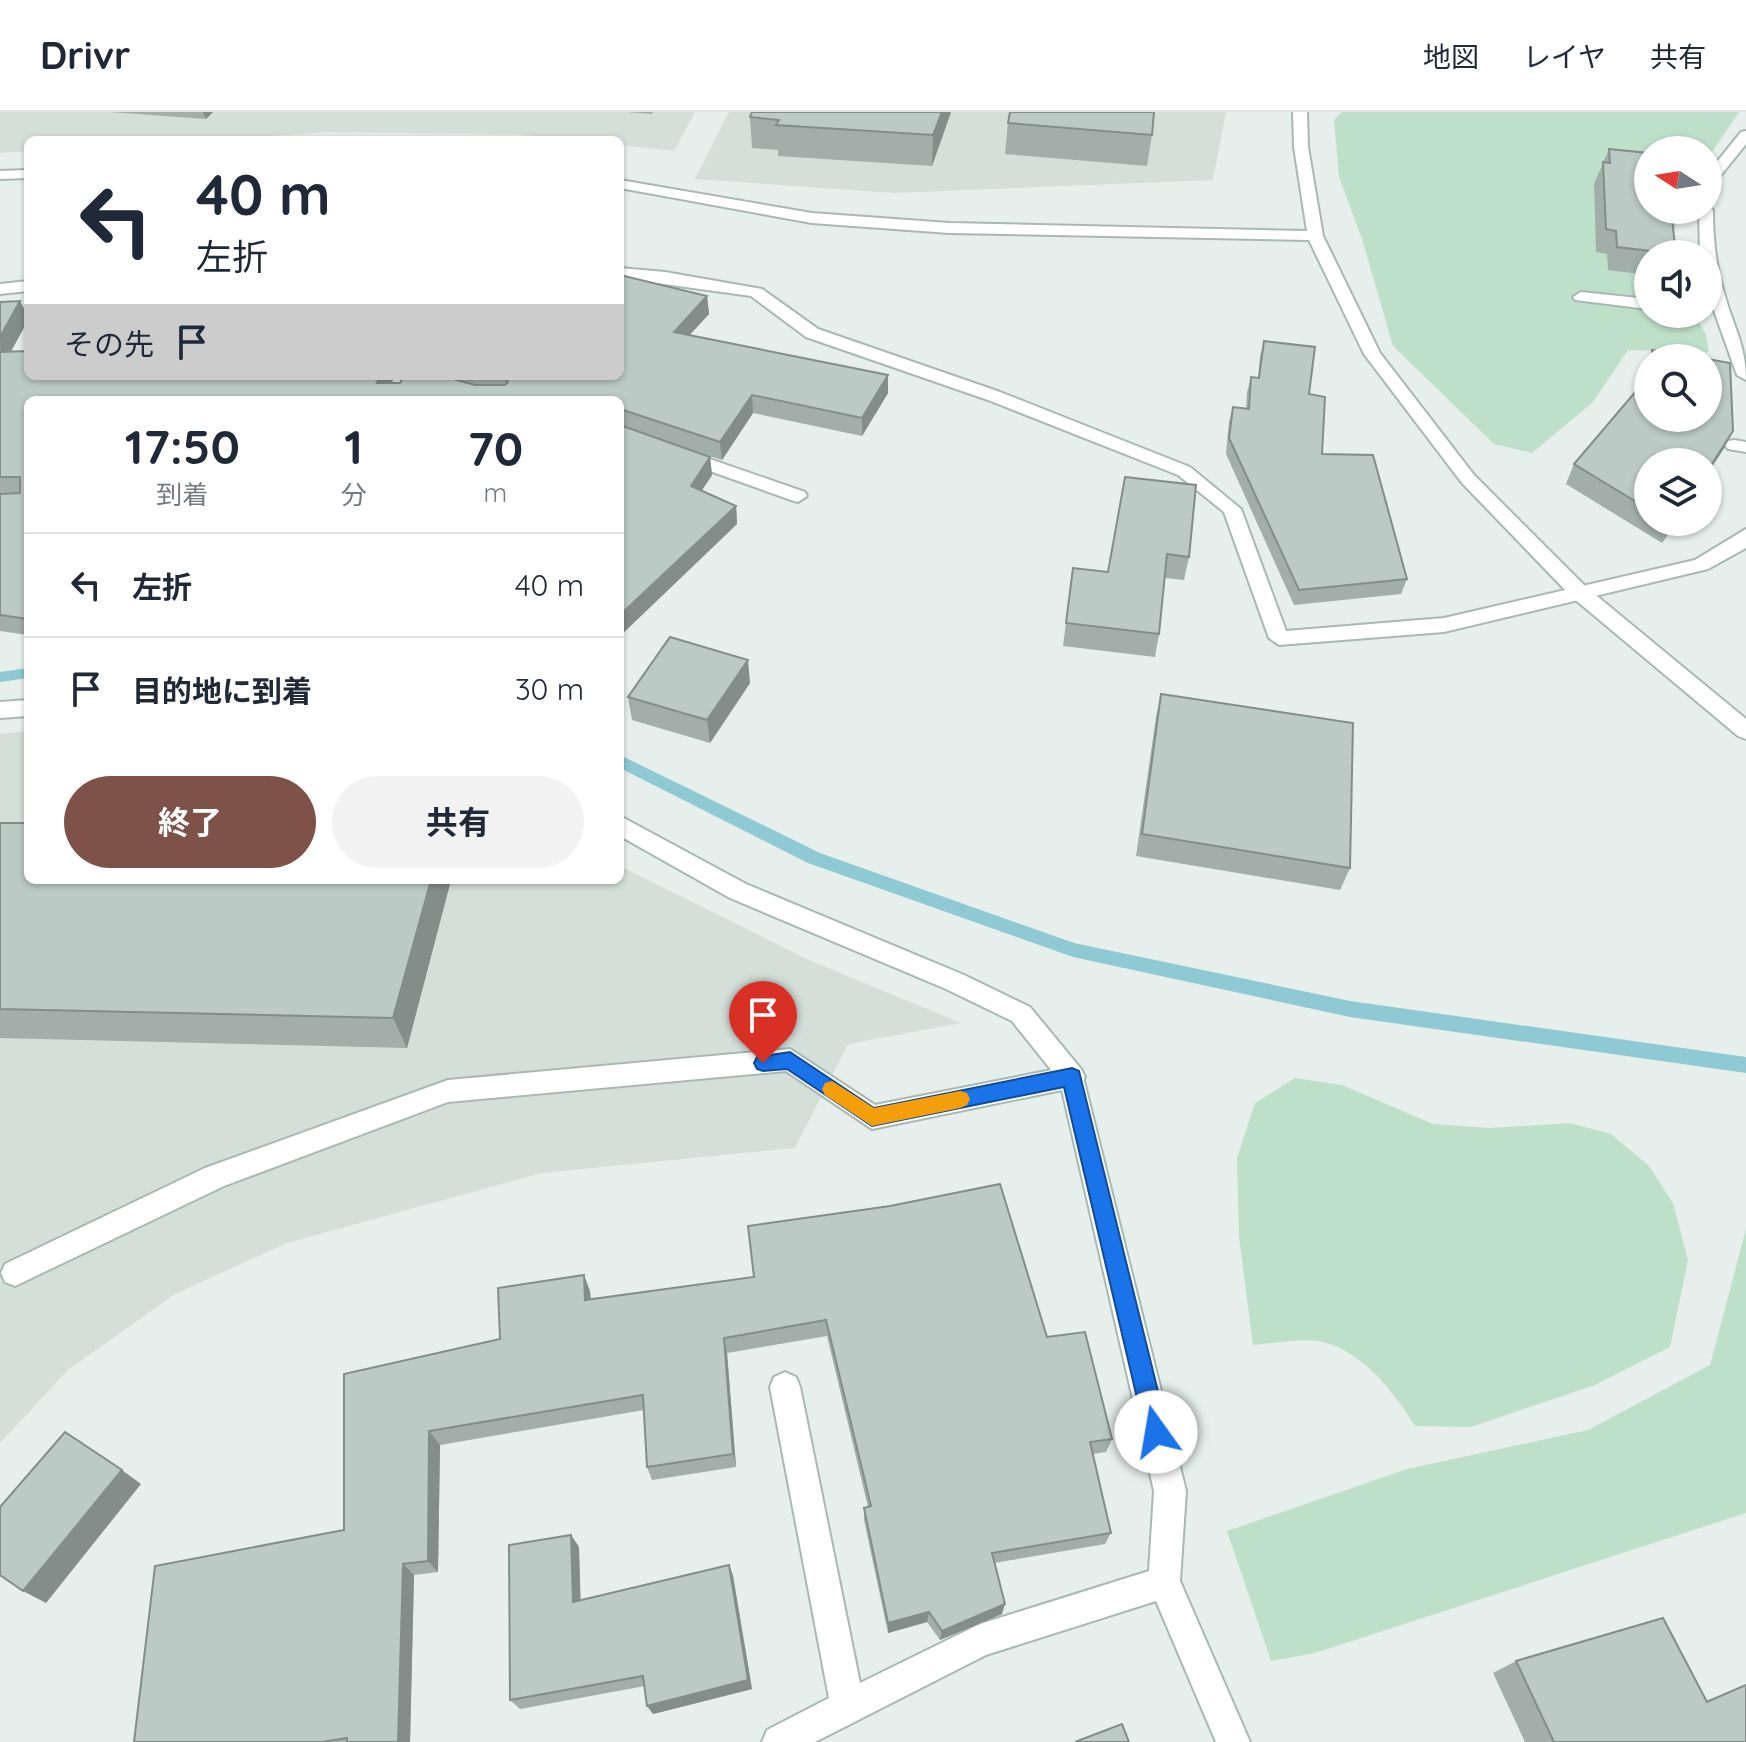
<!DOCTYPE html>
<html lang="ja">
<meta charset="utf-8">
<style>
:root{--surface:#fff;--page:#f2f2f3;--text:#1f2937;--muted:#747a83;--line:#e0e1e3;--accent:#7f5249}
body{margin:0;font-family:Quicksand,"Noto Sans JP",sans-serif;background:var(--page);color:var(--text);height:100vh;display:flex;flex-direction:column;font-size:30px;white-space:nowrap}
*{box-sizing:border-box;margin:0}
p{font-size:26px;color:var(--muted)}
.icon{flex:none;width:44px;height:44px;fill:none;stroke:currentColor;stroke-width:2;stroke-linecap:round;stroke-linejoin:round}
.map{position:relative;flex:1;overflow:hidden}
.sheet{position:absolute;left:24px;top:284px;width:600px;height:488px;display:flex;flex-direction:column;background:var(--surface);border-radius:12px;box-shadow:0 2px 6px #0004}
.sheet>*{flex:none}
.top-card{position:absolute;left:24px;top:24px;width:600px;height:244px;border-radius:12px;box-shadow:0 2px 6px #0004;background:#fff;color:var(--text);overflow:hidden}
.needle{width:52px;rotate:282deg}
.tools{position:absolute;left:1634px;top:24px;display:grid;gap:16px}
.tools a{display:grid;place-items:center;width:88px;height:88px;border-radius:50%;background:var(--surface);box-shadow:0 2px 6px #0004;font-size:40px}
.pin{position:absolute;display:grid;place-items:center;width:68px;height:68px;color:#fff;margin:-82px -34px;border-radius:50% 50% 50% 0;rotate:-45deg;box-shadow:0 0 8px #0007}
.pin .icon{rotate:45deg}
.me{position:absolute;width:88px;margin:-44px;rotate:347deg;stroke-linejoin:round;filter:drop-shadow(0 0 6px #0008)}
.turn{display:flex;align-items:center;gap:28px;height:168px;padding:0 40px;font-size:36px}
.turn .icon{width:104px;height:104px;stroke-width:2.5}
.turn b{display:block;font-size:56px;line-height:68px}
.then{display:flex;align-items:center;height:76px;padding:0 40px;background:#0003;gap:16px;font-size:30px}
.eta{display:flex;justify-content:space-evenly;align-items:center;height:136px;text-align:center}
.eta b{font-size:48px;font-weight:700;line-height:56px}
.cta{display:flex;gap:16px;margin-top:auto;padding:16px 40px}
.cta a{flex:1;height:92px;border-radius:48px;background:var(--accent);color:#fff;font-size:32px;font-weight:700;line-height:92px;text-align:center}
.cta a+a{background:var(--page);color:var(--text)}
ul{padding:0;list-style:none}
li{display:flex;align-items:center;gap:24px;height:104px;padding:0 40px;border-top:2px solid var(--line)}
li div{flex:1}
li b{display:block;font-size:30px}
li em{font-style:normal}
header{display:flex;align-items:center;gap:48px;box-sizing:border-box;height:112px;padding:0 40px;background:var(--surface);border-bottom:2px solid var(--line)}
header strong{font-size:38px}
nav{display:flex;gap:44px;margin-inline-start:auto;font-size:28px}
.map>svg:first-child{display:block}
</style>
<header>
<strong>Drivr</strong>
<nav><a>地図</a><a>レイヤ</a><a>共有</a></nav>
</header>
<div class="map">
<svg width="1746" height="1630" viewBox="0 0 1746 1630">
<rect width="100%" height="100%" fill="#e6efeb"/>
<g fill="#d4dfda">
<path d="M0,0H695L674,39L620,33V28H574L517,22L327,20L208,28H28V39L0,41Z"/>
<path d="M729,0H1226L1213,68L894,81L695,67Z"/>
<path d="M28,619V768H620V754L809,848L961,911L848,932L795,1036L542,1061L287,1131L175,1182L68,1258L0,1331V622Z"/>
</g>
<g fill="#bfe0c8">
<path d="M1342,0H1739L1708,46V38H1648V98H1683L1663,141L1648,142V202H1695L1706,223L1709,240L1628,238L1593,290L1532,341L1494,332L1393,234L1362,127L1339,65L1334,8Z"/>
<path d="M1295,966L1342,973L1433,1012L1490,1016L1570,1011L1611,1022L1649,1054L1673,1091L1688,1148L1670,1235L1595,1273L1471,1315L1415,1314C1394,1280 1363,1240 1323,1230C1306,1225 1271,1232 1253,1233L1239,1125L1237,1046L1255,991Z"/>
<path d="M1746,1117V1401L1315,1541L1271,1549L1227,1419L1407,1357L1588,1318L1710,1253Z"/>
</g>
<g fill="none" stroke-linecap="round" stroke-linejoin="round">
<g fill="#8ec9d4" fill-rule="evenodd">
<path d="M28,556V566L0,570V560Z"/>
<path d="M620,643L820,741L1074,831L1350,889L1746,945V961L1350,905L1073,845L808,751L620,656Z"/>
</g>
<defs>
<path id="service" d="M790,937L875,993L1072,954L1081,957L1085,965L1081,973L1072,976L872,1017L786,959L448,990L224,1074L15,1174L5,1170L1,1161L5,1152L205,1056L448,968Z"/>
<g id="minor">
<path d="M1746,19V32L1713,73L1708,74V61L1741,20Z"/>
<path d="M1708,94L1713,98C1713,128 1716,156 1725,184C1734,216 1746,234 1746,268L1737,263L1708,182V142H1700L1699,98H1708Z"/>
<path d="M620,156L665,160L762,177L818,217L1000,280L1190,355L1241,397L1286,519L1444,506L1695,448L1746,417V436L1708,457L1444,520L1279,533L1269,526L1224,400L1178,363L988,288L806,225L751,184L620,166Z"/>
<path d="M28,169V179L0,182V172Z"/>
<path d="M1581,180L1648,187V197L1575,188L1573,185Z"/>
<path d="M620,316L805,380L807,384L798,390L791,388L620,327Z"/>
<path d="M1734,328L1746,330V340L1728,337L1725,333L1728,329Z"/>
<path d="M28,588V604L0,606V590Z"/>
<path d="M620,704L746,772L964,863L1030,895L1081,957L1186,1379L1180,1469L1250,1630H1216L1156,1489L986,1543L815,1630H762L767,1618L829,1586L770,1275L774,1265L785,1260L796,1265L800,1275L860,1571L980,1512L1149,1459L1154,1379L1060,969L1012,909L946,877L730,786L620,724Z"/>
</g>
<g id="tertiary">
<path d="M1293,0H1307L1308,35L1323,124L1380,241L1474,363L1586,475L1746,607V627L1738,624L1572,485L1462,371L1364,242L1309,128L949,121L812,111L620,76V68L812,101L949,111L1307,119L1294,35Z"/>
<path d="M28,58V66L0,67V59Z"/>
</g>
</defs>
<use href="#service" stroke="#a8b8b2" stroke-width="4"/>
<use href="#minor" stroke="#a8b8b2" stroke-width="4"/>
<use href="#tertiary" stroke="#a8b8b2" stroke-width="4"/>
<use href="#service" fill="#fff" fill-rule="evenodd"/>
<use href="#minor" fill="#fff" fill-rule="evenodd"/>
<use href="#tertiary" fill="#fff" fill-rule="evenodd"/>
</g>
<g fill="#a1aea9">
<path d="M110,0H213L206,7Z"/>
<path d="M627,0H653L652,2Z"/>
<path d="M752,0H951L932,54L778,44V38L752,36L750,5Z"/>
<path d="M1008,11L1152,23L1147,54L1005,42Z"/>
<path d="M1609,37L1676,142H1648V163L1608,158L1607,142L1596,140L1594,72Z"/>
<path d="M707,184L709,202L689,223L888,281L862,324L753,301L722,348L669,331L710,345L712,363L702,378L736,394L737,412L620,524V288H28V523L0,519V190L28,208L11,239L28,264H395L392,271H400L443,264H620Z"/>
<path d="M1264,229L1309,282L1322,342L1407,467L1401,482L1294,493L1226,342L1229,310L1233,295L1246,296L1247,280L1251,265L1258,266L1260,244Z"/>
<path d="M1648,247V306L1733,319L1723,338L1648,350V410H1676L1662,431L1566,372L1574,352L1643,270V257Z"/>
<path d="M1125,365L1189,445L1184,468L1165,466L1159,522L1155,545L1063,534L1073,456L1108,460Z"/>
<path d="M750,571L710,631L632,608L628,585Z"/>
<path d="M1161,582L1350,756L1340,778L1136,744L1156,605Z"/>
<path d="M0,711L28,768H451L407,936L0,926Z"/>
<path d="M590,1179L591,1188L1047,1225L1112,1327L1106,1340L1093,1342L1111,1421L1105,1432L994,1451L1002,1502L940,1528L927,1510L888,1521L864,1408V1396L868,1395L827,1224L727,1241L736,1355L652,1368L647,1355L644,1298L440,1333L438,1460L414,1463L410,1630H134L344,1418L500,1227Z"/>
<path d="M571,1423L579,1435L580,1488L729,1453L733,1464L752,1577L653,1602L645,1574L520,1597L510,1588Z"/>
<path d="M1516,1549L1706,1589L1746,1572V1630H1525L1493,1561Z"/>
</g>
<g fill="#838d89">
<path d="M203,0H213L206,7Z"/>
<path d="M942,0H951L932,54L933,23Z"/>
<path d="M707,184L709,202L676,238L674,220Z"/>
<path d="M20,189L28,204V208L1,258L0,225Z"/>
<path d="M888,263V281L862,324V306Z"/>
<path d="M380,264H395L382,288L377,271Z"/>
<path d="M752,283L753,301L722,348L720,330Z"/>
<path d="M1733,319L1723,338L1708,361V358Z"/>
<path d="M710,345L712,363L693,392L691,374Z"/>
<path d="M736,394L737,412L620,524V503Z"/>
<path d="M1674,410H1676L1662,431Z"/>
<path d="M748,548L750,571L710,631L707,608Z"/>
<path d="M431,768H451L407,936L393,906Z"/>
<path d="M584,1163L590,1179L592,1204L585,1188Z"/>
<path d="M724,1226L727,1241L736,1355L733,1342Z"/>
<path d="M429,1319L440,1333L438,1460L428,1449Z"/>
<path d="M122,1358L141,1372L46,1491L23,1479Z"/>
<path d="M571,1423L579,1435L581,1501L573,1490Z"/>
<path d="M403,1452L414,1463L410,1630H398Z"/>
<path d="M729,1453L733,1464L752,1577L653,1602L647,1594Z"/>
<path d="M1005,1492L1002,1502L940,1528L942,1519Z"/>
<path d="M929,1500L927,1510L888,1521V1511Z"/>
</g>
<g fill="#bbcac4" stroke="#838d89" stroke-width="2">
<path d="M752,0H942L933,23L776,13L779,8L750,5Z"/>
<path d="M1010,0H1154L1152,23L1008,11Z"/>
<path d="M1609,37L1648,41V98H1671L1676,142L1617,135L1616,119L1606,117L1603,50L1610,51Z"/>
<path d="M620,163L707,184L674,220L888,263L862,306L752,283L720,330L620,297V288H28V507L0,503V382L20,381V365H0V240L28,239V264H380L377,271H400L404,264H442L475,273H505L508,270L503,264H620Z"/>
<path d="M20,189L0,225V190Z"/>
<path d="M1264,229L1315,235L1309,282L1325,285L1322,342L1373,343L1407,467L1299,478L1229,326L1233,295L1249,297L1251,265L1259,266Z"/>
<path d="M1652,238L1700,246H1652Z"/>
<path d="M1708,247L1730,251L1733,319L1708,358V350H1648V397L1574,352L1648,265V306H1708Z"/>
<path d="M620,313L710,345L691,374L736,394L620,503Z"/>
<path d="M1125,365L1196,373L1189,445L1167,442L1159,522L1066,511L1073,456L1108,460Z"/>
<path d="M670,525L748,548L707,608L628,585Z"/>
<path d="M1161,582L1353,611L1350,756L1142,722Z"/>
<path d="M0,711H28V768H431L393,906L0,897Z"/>
<path d="M1000,1072L1047,1225L1085,1220L1112,1327L1090,1330L1111,1421L992,1441L1005,1492L942,1519L929,1500L888,1511L864,1396L871,1394L826,1208L724,1226L733,1342L647,1355L643,1283L429,1319L428,1449L403,1452L398,1630H347V1626L322,1630H134L155,1454L344,1418V1262L500,1227L498,1176L584,1163L585,1188L754,1165L748,1114L890,1094Z"/>
<path d="M65,1320L122,1358L23,1479L0,1463V1395Z"/>
<path d="M571,1423L573,1490L729,1453L748,1568L647,1594L643,1564L510,1588L509,1433Z"/>
<path d="M1663,1506L1707,1590L1746,1573V1630H1554L1516,1549Z"/>
<path d="M1122,1612L1129,1630H1075Z"/>
</g>
<path fill="#1a73e8" stroke="#114b97" stroke-width="2" d="M790,940L874,996L1072,956L1079,959L1168,1320L1165,1328L1156,1331L1148,1328L1145,1320L1064,975L872,1014L787,957L763,959L757,957L754,951L757,945Z"/>
<path fill="#f59e0b" d="M832,969L874,996L960,979L967,981L970,987L967,993L960,996L872,1014L825,983L822,977L825,971Z"/>
</svg>
<div class="tools">
<a><svg class="needle" viewBox="-14 -14 28 28"><path d="M0-13l5 13h-10z" fill="#e53935"/><path d="M0 13l5-13h-10z" fill="#747a83"/></svg></a>
<a><svg class="icon" aria-label="sound" viewBox="0 0 24 24"><path d="M4 9h4l5-4v14l-5-4H4zM17 9q2 3 0 6"/></svg></a>
<a><svg class="icon" aria-label="search" viewBox="0 0 24 24"><circle cx="10" cy="10" r="6"/><path d="M15 15l6 6"/></svg></a>
<a><svg class="icon" aria-label="layers" viewBox="0 0 24 24"><path d="M12 4l9 5-9 5-9-5zM3 14l9 5 9-5"/></svg></a>
</div>
<div class="pin" style="left:763px;top:951px;background:#d93025"><svg class="icon" aria-label="arrive" viewBox="0 0 24 24"><path d="M6 21V4h12l-3 4 3 4H6"/></svg></div>
<svg class="me" style="left:1156px;top:1320px" viewBox="-20 -20 40 40"><circle r="19" fill="#fff"/><path d="M0-13L10 11 0 6-10 11z" fill="#1a73e8"/></svg>
<div class="top-card">
<div class="turn"><svg class="icon" aria-label="left" viewBox="0 0 24 24"><path d="M17 20v-9H6M10 6l-5 5 5 5"/></svg><div><b>40 m</b>左折</div></div>
<div class="then">その先<svg class="icon" aria-label="arrive" viewBox="0 0 24 24"><path d="M6 21V4h12l-3 4 3 4H6"/></svg></div>
</div>
<section class="sheet">
<div class="eta">
<div><b>17:50</b><p>到着</p></div>
<div><b>1</b><p>分</p></div>
<div><b>70</b><p>m</p></div>
</div>
<ul>
<li><svg class="icon" aria-label="left" viewBox="0 0 24 24"><path d="M17 20v-9H6M10 6l-5 5 5 5"/></svg><div><b>左折</b></div><em>40 m</em></li>
<li><svg class="icon" aria-label="arrive" viewBox="0 0 24 24"><path d="M6 21V4h12l-3 4 3 4H6"/></svg><div><b>目的地に到着</b></div><em>30 m</em></li>
</ul>
<div class="cta"><a>終了</a><a>共有</a></div>
</section>
</div>
